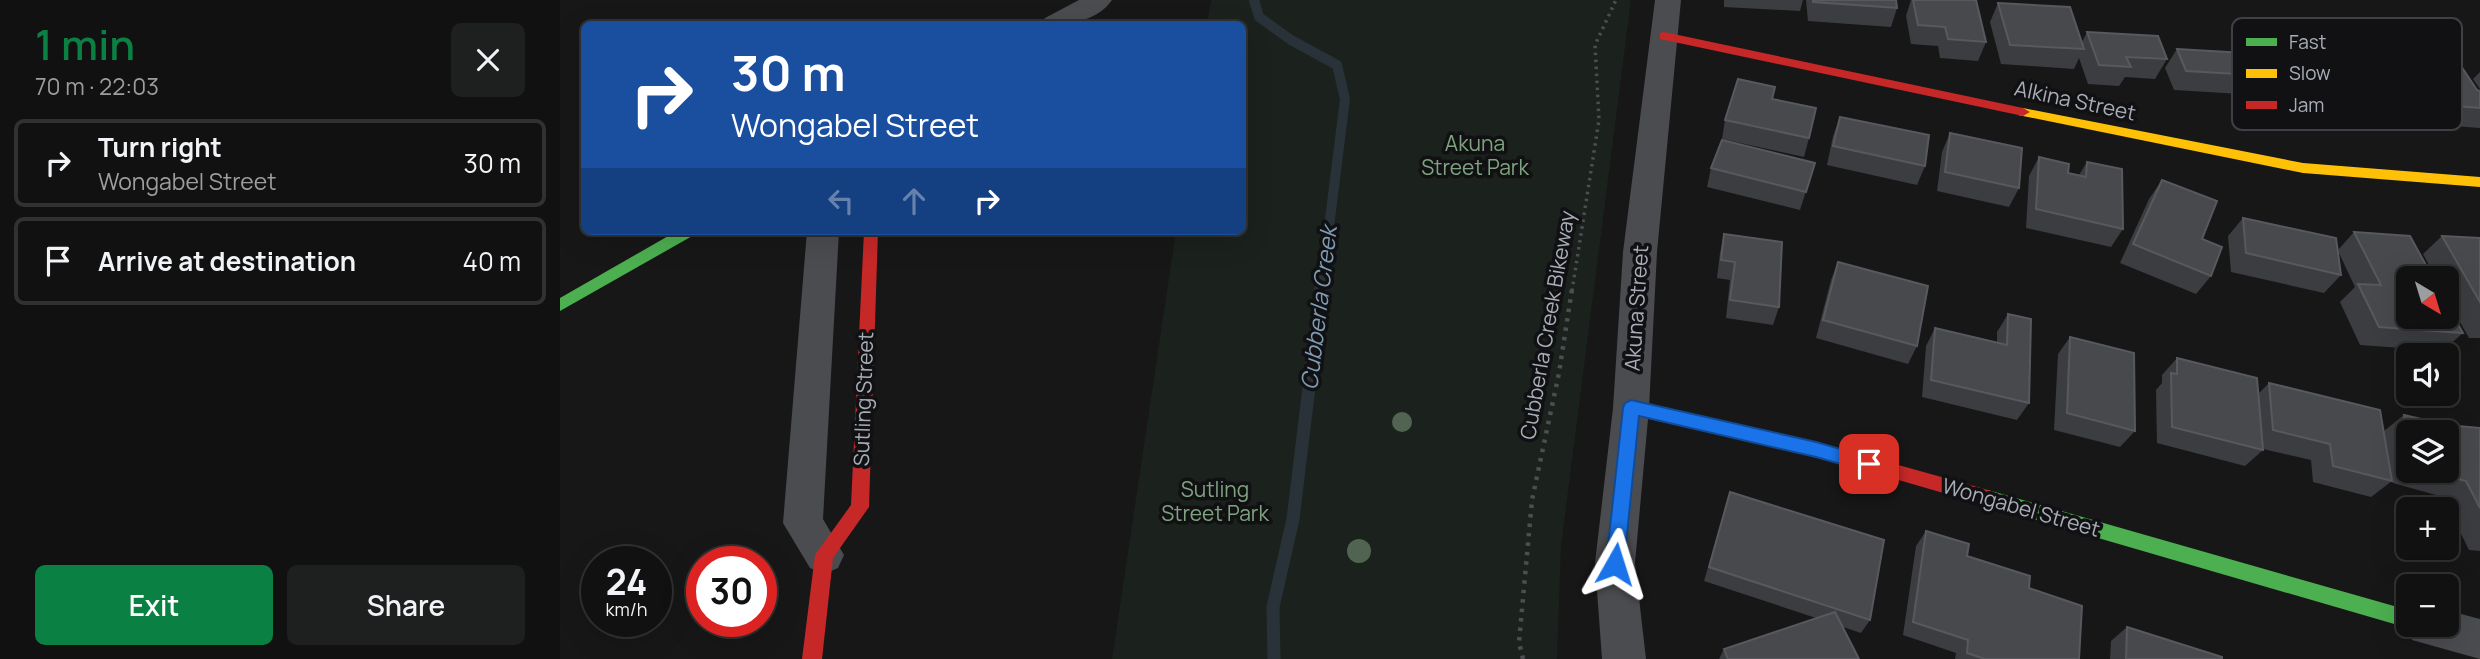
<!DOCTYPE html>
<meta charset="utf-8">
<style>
:root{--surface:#111;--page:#1e1f1f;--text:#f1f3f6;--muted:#9c9d9f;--line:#303131;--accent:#0b8043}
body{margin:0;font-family:Manrope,sans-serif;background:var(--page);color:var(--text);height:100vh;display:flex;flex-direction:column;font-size:26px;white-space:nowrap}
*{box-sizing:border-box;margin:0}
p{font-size:23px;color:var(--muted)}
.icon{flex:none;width:38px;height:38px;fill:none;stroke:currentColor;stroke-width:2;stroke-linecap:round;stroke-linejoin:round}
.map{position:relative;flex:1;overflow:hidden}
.drawer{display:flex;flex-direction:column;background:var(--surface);width:560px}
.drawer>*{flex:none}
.top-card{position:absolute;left:21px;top:21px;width:665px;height:214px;border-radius:10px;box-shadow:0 7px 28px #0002,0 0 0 2px var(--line);background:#1a4fa0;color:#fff;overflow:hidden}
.needle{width:46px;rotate:142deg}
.fabs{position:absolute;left:1836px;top:266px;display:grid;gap:14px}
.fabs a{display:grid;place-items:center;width:63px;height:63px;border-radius:10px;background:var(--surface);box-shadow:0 7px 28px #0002,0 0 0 2px var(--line);font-size:35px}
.speed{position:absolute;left:21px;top:546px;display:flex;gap:14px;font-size:35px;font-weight:700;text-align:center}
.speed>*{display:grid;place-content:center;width:91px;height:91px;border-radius:50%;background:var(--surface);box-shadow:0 7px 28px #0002,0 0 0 2px var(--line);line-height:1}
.speed small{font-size:18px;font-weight:400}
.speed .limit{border:10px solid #d22;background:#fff;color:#111}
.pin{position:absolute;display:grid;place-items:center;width:60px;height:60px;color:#fff;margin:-30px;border-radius:14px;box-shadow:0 4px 10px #0006}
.me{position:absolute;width:77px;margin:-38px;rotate:6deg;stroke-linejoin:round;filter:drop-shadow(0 0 5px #0008)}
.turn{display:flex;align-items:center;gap:24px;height:147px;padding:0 35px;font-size:32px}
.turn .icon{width:91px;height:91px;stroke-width:2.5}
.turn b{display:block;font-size:49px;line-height:60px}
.lanes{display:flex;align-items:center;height:66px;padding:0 35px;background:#0003;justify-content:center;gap:35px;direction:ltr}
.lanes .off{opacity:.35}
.round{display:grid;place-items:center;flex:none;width:74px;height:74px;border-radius:10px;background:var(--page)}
.head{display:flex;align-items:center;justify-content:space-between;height:119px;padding:0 35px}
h1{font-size:42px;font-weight:600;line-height:52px;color:var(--accent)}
.action{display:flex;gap:14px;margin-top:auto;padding:14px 35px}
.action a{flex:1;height:80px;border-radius:10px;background:var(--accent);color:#fff;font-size:28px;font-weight:600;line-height:80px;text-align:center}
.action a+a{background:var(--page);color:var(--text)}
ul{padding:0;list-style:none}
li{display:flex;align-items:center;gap:21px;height:88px;margin:0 14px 10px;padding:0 21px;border:4px solid var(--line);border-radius:10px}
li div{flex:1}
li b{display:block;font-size:26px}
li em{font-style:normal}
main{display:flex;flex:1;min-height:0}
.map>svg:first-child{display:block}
</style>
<main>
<section class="drawer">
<div class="head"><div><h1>1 min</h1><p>70 m · 22:03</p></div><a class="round"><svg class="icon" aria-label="close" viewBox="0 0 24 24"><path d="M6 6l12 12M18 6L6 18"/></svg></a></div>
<ul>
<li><svg class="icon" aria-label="right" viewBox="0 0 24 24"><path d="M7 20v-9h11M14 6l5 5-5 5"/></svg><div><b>Turn right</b><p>Wongabel Street</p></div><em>30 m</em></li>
<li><svg class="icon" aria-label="arrive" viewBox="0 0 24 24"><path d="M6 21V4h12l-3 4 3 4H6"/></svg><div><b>Arrive at destination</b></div><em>40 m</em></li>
</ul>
<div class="action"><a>Exit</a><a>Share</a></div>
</section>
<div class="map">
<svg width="1920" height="659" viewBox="0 0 1920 659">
<rect width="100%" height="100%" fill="#171717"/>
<path fill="#1b211c" d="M651,0H1071L1001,546L997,659H552L616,231H682V24H647Z"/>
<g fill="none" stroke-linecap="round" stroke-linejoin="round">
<path stroke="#2a3239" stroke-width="10" d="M694,0L699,17L731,40L777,65L785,99L761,291"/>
<path stroke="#2a3239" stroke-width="13" d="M714,659L713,607L733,519L761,289"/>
<path stroke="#4d4e52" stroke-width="3.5" stroke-dasharray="2.5 4.5" stroke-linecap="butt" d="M1012,291L1039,120L1035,45L1056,0"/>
<path stroke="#4d4e52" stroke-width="4.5" stroke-dasharray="3.5 6" stroke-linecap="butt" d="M963,659L959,642L972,500L999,373L1012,289"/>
<g fill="#4b4c50" fill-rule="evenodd">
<path d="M519,0H552C537,22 505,26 481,24L485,18Z"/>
<path d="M1095,0H1121L1097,252L1089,408L1075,563L1086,659H1042L1035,563L1053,408L1063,252Z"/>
<path d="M247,231H279L263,519L284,555L278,568L264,574L250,568L223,523Z"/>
<path d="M1886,610L1920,619V659L1852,640L1846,625L1848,620V625H1886Z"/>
</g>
<g fill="#4caf50" fill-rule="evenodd">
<path d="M117,231H136L134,235L0,311V298Z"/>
<path d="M1428,490L1848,610V625H1855L1848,628L1428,506L1422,504L1419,498L1422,492Z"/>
</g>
<path fill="#ffc107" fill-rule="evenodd" d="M1463,108L1743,163L1920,177V187L1743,173L1458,115V109Z"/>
<g fill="#c62828" fill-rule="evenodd">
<path d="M1104,32L1463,108L1470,112L1463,116L1100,39V33Z"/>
<path d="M304,231H318L309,507L273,558L262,659H242L255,555L291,505Z"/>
<path d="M1071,401L1256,442L1428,490L1434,492L1437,498L1434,504L1428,506L1256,456L1071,415L1065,413L1063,408L1065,403Z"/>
</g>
</g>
<g fill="#506451">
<circle cx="842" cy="422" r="10"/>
<circle cx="799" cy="551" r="12"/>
</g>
<g fill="#3c3d40" fill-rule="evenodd">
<path d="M1164,0H1243L1240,11L1164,7Z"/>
<path d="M1246,0H1336L1337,8L1331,27L1248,21Z"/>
<path d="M1351,0H1416L1426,42L1418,61L1380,58L1378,46L1351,44L1346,16Z"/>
<path d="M1438,3L1522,42L1527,32L1607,59L1595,79L1565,77L1559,86L1528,84L1519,58L1514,69L1441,64L1430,22Z"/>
<path d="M1696,44L1764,80L1775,81L1774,78L1789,59L1842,66L1852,54L1917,90L1920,91V128L1867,124L1860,112L1849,124L1797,121L1786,101L1771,120L1708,115L1691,80L1681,94L1614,90L1605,68L1617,49L1686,59Z"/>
<path d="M1920,72V89L1913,79Z"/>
<path d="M1212,99L1249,138L1244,157L1162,139L1165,120Z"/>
<path d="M1280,117L1365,166L1357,185L1267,165L1273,136Z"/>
<path d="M1390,133L1459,188L1449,207L1377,191L1382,152Z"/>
<path d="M1479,157L1508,173L1519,175L1527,162L1563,229L1551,247L1466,228L1469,176Z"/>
<path d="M1255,163L1240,210L1147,187L1151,168Z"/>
<path d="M1602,180L1642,239L1651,276L1636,294L1560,263L1589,199Z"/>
<path d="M1683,218L1778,250L1794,232L1903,333L1882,351L1800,345L1780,302L1795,287L1778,251L1781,275L1764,293L1671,272L1668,236Z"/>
<path d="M1164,234L1219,307L1213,325L1166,318L1170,280L1157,278L1160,253Z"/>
<path d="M1882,236L1920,238V338H1909L1886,297V278H1876L1863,254Z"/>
<path d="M1278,262L1357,346L1348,364L1256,338L1271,280Z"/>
<path d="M1448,314L1469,403L1457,420L1362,397L1366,346L1375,328L1437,343V332Z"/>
<path d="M1510,337L1575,431L1560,447L1494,430L1498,354Z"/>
<path d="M1617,358L1699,393L1709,383L1824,431L1844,415L1887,425L1920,428V551L1909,550L1883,497L1833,483L1832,481L1811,497L1753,482L1751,460L1703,449V450L1685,466L1597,443L1596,390L1602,383V375ZM1848,432L1886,471H1848Z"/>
<path d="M1170,492L1310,620L1301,633L1283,627L1299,659H1159L1164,649L1256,618L1144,581Z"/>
<path d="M1366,531L1407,556L1469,588L1519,659H1395L1396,653L1343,635L1356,546Z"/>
<path d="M1567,627L1662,659H1550L1551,641Z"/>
</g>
<g fill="#48494d" stroke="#57595e" stroke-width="2">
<path d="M1253,0H1336L1337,8L1253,2Z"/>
<path d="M1353,0H1416L1426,42L1388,39L1385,27L1358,25Z"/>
<path d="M1438,3L1510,7L1524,49L1450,45Z"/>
<path d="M1527,32L1598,36L1607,59L1566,57L1571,67L1539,65Z"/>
<path d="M1617,49L1684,53L1694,75L1626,71Z"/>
<path d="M1852,54L1895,57L1917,90L1920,91V108L1884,105Z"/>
<path d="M1178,79L1215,87L1212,99L1256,108L1249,138L1165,120Z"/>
<path d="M1280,117L1369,135L1365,166L1273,146Z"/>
<path d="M1390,133L1462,148L1459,188L1385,172Z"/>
<path d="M1162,140L1255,163L1246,192L1151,168Z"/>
<path d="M1479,157L1509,164L1508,173L1526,177L1527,162L1562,169L1563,229L1476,209Z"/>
<path d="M1602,180L1657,201L1642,239L1662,247L1651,276L1573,244Z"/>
<path d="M1683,218L1776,238L1781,275L1686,253Z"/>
<path d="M1794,232L1850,236L1873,278H1848V317H1886V303L1903,333L1819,327L1798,284L1821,285Z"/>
<path d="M1164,234L1222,242L1219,307L1170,300L1175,262L1161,260Z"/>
<path d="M1882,236L1920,238V302Z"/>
<path d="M1278,262L1368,286L1357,346L1263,320Z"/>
<path d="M1448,314L1471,319L1469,403L1371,380L1375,328L1447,345Z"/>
<path d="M1510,337L1574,353L1575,431L1507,413Z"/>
<path d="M1617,358L1697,378L1703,450L1612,427L1611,373L1617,374Z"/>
<path d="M1709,383L1820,410L1832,481L1773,466L1770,444L1713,430Z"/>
<path d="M1844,415L1887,425L1920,428V508L1906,481L1868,471H1886V432L1848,433Z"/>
<path d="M1170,492L1324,540L1310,620L1149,567Z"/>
<path d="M1366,531L1409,544L1407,556L1470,576L1469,588L1522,606L1519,659H1425L1407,653L1408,640L1353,622Z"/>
<path d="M1275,612L1299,659H1168L1164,649Z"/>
<path d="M1567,627L1662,657V659H1566Z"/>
</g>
<path fill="#1a73e8" stroke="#114b97" stroke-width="2" d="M1071,400L1256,442L1315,459L1318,464L1315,470L1309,472L1256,457L1079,416L1064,564L1062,570L1055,572L1049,570L1046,564L1063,408L1065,403Z"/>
<g text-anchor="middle" stroke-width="7" stroke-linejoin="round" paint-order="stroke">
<g font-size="21" fill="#a8adb8" stroke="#111113">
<text transform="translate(1515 101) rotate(12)" y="7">Alkina Street</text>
<text transform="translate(1077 308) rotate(-86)" y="7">Akuna Street</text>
<text transform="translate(988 325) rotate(-80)" y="7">Cubberla Creek Bikeway</text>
<text transform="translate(304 399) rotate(-88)" y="7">Sutling Street</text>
<text transform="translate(1461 508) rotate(16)" y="7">Wongabel Street</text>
</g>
<g font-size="21" fill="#7fa381" stroke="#111113">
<text x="915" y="151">Akuna<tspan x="915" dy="24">Street Park</tspan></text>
<text x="655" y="497">Sutling<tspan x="655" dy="24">Street Park</tspan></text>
</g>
<g font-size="23" font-style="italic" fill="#7f9bb3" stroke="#111113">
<text transform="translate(759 308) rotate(-83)" y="8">Cubberla Creek</text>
</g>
</g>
<rect x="1672" y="18" width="230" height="112" rx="10" fill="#111113" stroke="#3e4045" stroke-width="2"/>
<rect x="1686" y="38" width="31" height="8" fill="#4caf50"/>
<rect x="1686" y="69" width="31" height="9" fill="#ffc107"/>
<rect x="1686" y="101" width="31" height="8" fill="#c62828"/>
<g font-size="19" fill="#a8adb8">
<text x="1729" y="49">Fast</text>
<text x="1729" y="80">Slow</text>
<text x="1729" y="112">Jam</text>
</g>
</svg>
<div class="fabs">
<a><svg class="needle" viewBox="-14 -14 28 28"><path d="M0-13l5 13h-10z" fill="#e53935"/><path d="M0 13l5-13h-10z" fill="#9c9d9f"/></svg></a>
<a><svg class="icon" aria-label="sound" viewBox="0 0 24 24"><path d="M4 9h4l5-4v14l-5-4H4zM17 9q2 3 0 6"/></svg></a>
<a><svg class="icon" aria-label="layers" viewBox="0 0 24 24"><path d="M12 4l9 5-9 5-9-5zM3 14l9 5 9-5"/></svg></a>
<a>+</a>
<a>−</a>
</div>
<div class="speed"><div>24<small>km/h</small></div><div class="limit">30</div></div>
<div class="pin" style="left:1309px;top:464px;background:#d93025"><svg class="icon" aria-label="arrive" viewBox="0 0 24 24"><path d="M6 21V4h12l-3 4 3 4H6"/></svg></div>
<svg class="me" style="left:1055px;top:564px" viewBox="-20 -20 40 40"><path d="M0-17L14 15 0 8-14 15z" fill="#1a73e8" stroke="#fff" stroke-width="4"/></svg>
<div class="top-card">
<div class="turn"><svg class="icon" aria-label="right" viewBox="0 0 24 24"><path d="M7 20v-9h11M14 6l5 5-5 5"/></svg><div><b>30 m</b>Wongabel Street</div></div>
<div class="lanes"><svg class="icon off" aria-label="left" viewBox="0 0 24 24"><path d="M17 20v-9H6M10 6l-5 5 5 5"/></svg><svg class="icon off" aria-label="ahead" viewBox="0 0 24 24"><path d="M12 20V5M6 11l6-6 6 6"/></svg><svg class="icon" aria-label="right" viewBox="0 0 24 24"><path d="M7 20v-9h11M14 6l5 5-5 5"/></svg></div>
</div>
</div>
</main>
